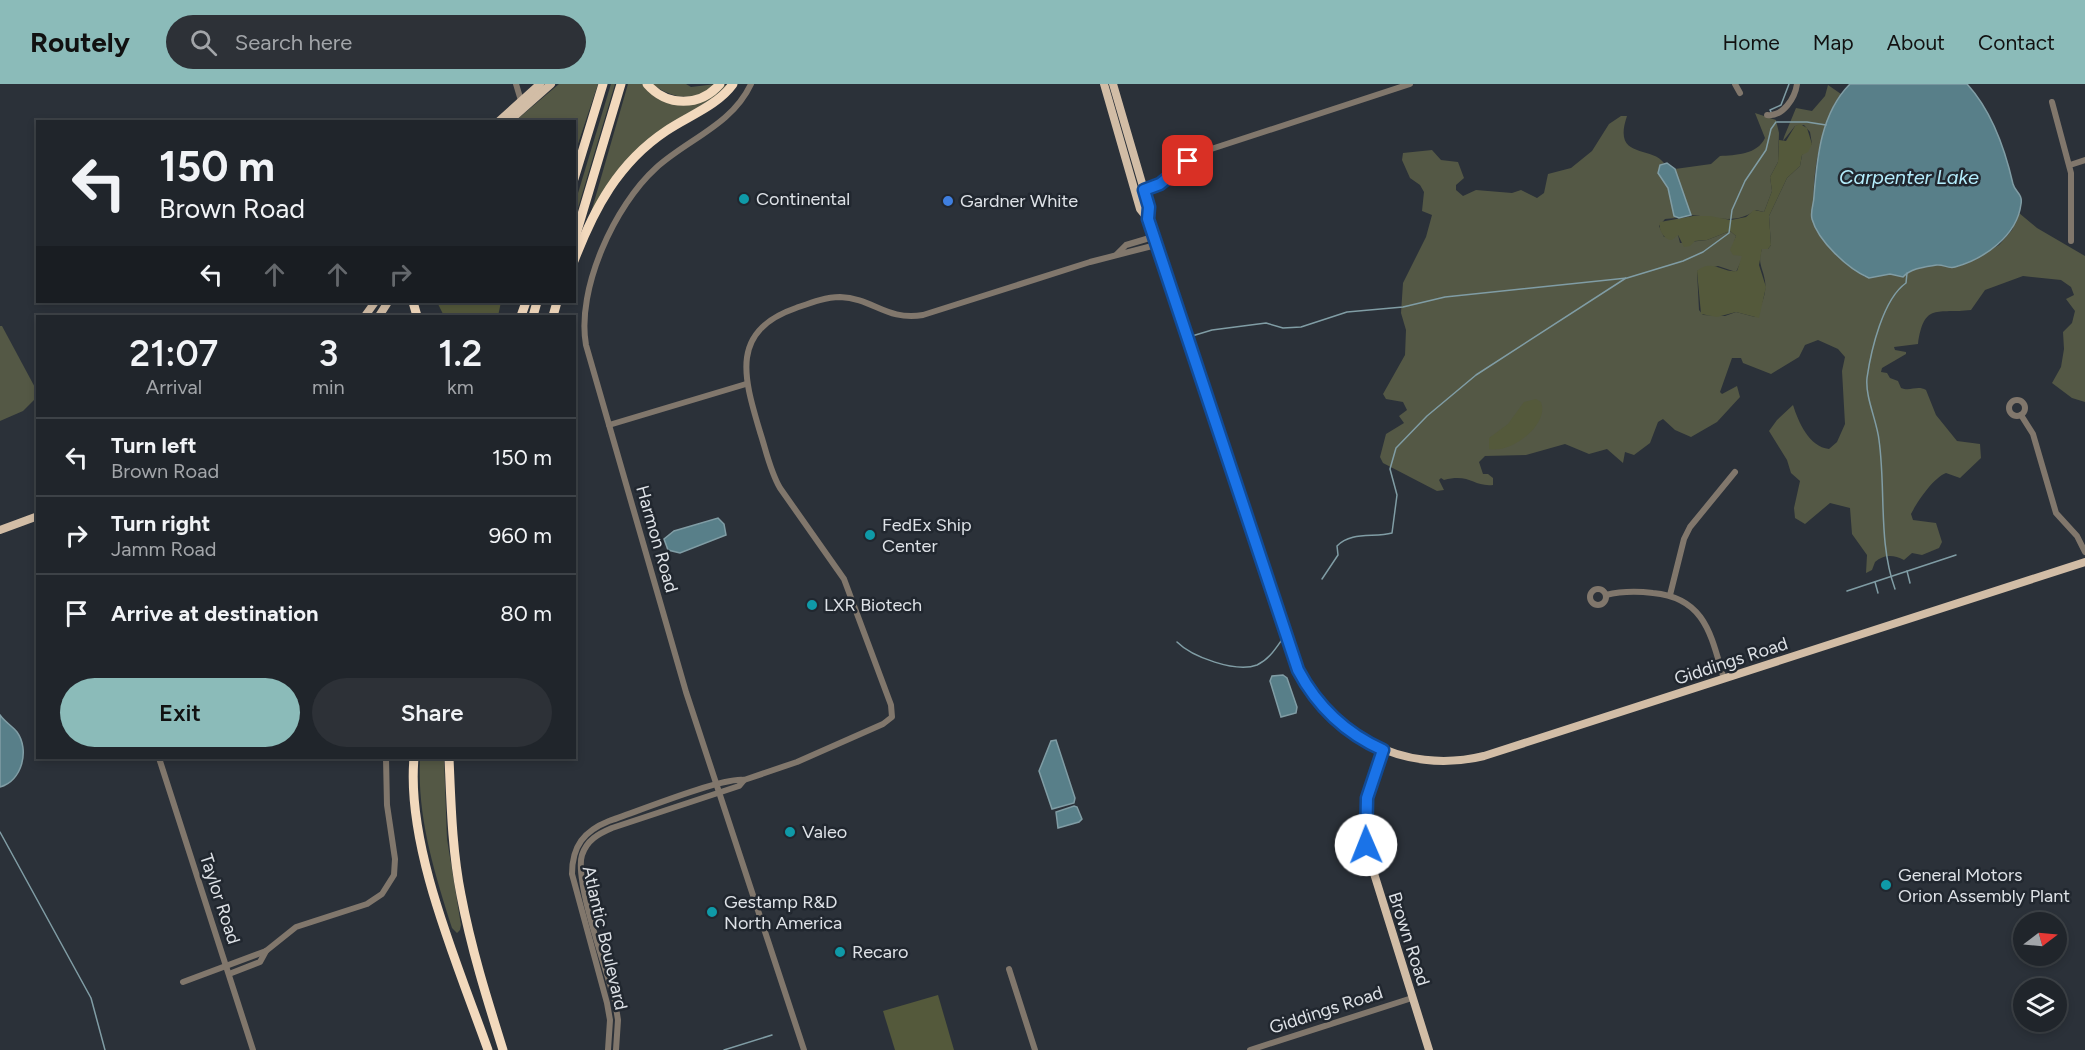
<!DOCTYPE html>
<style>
:root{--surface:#20252b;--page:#2d3137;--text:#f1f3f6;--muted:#a2a5a9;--line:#3d4247;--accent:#8bbbb9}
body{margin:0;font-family:Figtree,sans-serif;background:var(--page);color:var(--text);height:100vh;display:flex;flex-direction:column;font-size:22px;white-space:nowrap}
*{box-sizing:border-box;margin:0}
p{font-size:20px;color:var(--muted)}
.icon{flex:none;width:33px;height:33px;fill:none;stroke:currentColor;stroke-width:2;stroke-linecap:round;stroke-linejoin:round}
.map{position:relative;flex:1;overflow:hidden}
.side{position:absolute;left:36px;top:231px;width:540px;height:444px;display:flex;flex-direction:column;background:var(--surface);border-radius:0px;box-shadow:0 3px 9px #0003,0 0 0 2px var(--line)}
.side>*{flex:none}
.guide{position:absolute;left:36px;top:36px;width:540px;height:183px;border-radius:0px;box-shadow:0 3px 9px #0003,0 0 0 2px var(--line);background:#20252b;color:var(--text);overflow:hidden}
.needle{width:39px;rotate:74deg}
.fabs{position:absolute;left:2013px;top:828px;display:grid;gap:12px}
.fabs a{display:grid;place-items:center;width:54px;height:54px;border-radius:50%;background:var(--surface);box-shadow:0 3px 9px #0003,0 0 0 2px var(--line);font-size:30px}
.pin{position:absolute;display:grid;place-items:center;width:51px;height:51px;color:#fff;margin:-26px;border-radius:12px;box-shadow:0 3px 9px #0006}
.me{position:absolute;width:66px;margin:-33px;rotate:359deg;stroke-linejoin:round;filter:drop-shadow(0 0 4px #0008)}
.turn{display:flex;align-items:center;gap:21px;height:126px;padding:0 24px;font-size:27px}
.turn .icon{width:78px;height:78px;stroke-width:2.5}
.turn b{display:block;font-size:42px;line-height:51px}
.lanes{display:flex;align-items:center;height:57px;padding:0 24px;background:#0003;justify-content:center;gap:30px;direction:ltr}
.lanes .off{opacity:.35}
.eta{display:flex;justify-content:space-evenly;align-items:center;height:102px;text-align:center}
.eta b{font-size:36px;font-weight:600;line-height:42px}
.action{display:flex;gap:12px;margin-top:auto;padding:12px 24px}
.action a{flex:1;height:69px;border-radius:36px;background:var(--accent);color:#111;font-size:24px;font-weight:600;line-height:69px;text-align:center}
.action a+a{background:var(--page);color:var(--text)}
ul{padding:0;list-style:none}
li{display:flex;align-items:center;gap:18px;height:78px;padding:0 24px;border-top:2px solid var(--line)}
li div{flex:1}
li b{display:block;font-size:22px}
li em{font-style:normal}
header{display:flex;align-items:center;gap:36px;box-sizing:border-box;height:84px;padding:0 30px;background:var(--accent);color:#111}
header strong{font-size:28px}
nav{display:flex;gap:33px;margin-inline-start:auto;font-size:21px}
.search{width:420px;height:54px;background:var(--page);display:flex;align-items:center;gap:15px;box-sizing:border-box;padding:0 21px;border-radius:33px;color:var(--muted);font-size:22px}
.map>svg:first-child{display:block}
</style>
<header>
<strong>Routely</strong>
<div class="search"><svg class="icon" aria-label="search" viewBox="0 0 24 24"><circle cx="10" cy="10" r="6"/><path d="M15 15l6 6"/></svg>Search here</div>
<nav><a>Home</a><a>Map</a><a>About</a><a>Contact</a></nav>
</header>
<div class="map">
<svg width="2085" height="966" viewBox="0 0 2085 966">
<rect width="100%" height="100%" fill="#2b3139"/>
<g fill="#545845">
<path d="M559,0H598L575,69L574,38H514Z"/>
<path d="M611,0H615L575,134V119Z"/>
<path d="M628,0H645L684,20L728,0L714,13L664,45L590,132Z"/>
<path d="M652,0H686L691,3L716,0C696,19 672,15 652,0Z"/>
<path d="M1828,1L1841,10C1819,37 1804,122 1821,152C1830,168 1851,183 1865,193L1889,190L1900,192L1915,185L1939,181L1957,183L1972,176L1999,161L2012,146L2019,129L2037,144L2085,172V318L2072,314L2052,299L2061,283L2064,265L2063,248L2072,239L2075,227L2066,215L2074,211L2071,203L2061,196L2023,192L1985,206L1971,226C1937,230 1924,218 1918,260L1894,263L1895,266L1906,268V270L1882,284L1881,288L1887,289L1890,294L1898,297L1901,304C1910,308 1917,301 1926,306L1936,331L1957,357L1980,360L1981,374L1960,394L1946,389C1933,394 1917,418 1911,430L1913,436L1936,439L1942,458L1939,464L1922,471L1912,469L1904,476C1894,471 1884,470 1875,478L1872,486L1866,489L1867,471L1852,450L1850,424L1830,419L1805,440L1795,434L1794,424L1800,397L1791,389L1787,376L1769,347L1777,336L1793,321C1798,337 1809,363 1829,365L1837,358L1845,340L1842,287L1845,273L1838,265L1818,256L1805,261L1799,273L1771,290L1743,279L1741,274H1732L1720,308L1722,310L1737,302L1740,313L1717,338L1691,353L1675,346L1663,335L1658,338L1650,359L1634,371L1625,368L1623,379L1607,365L1589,370L1565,360L1526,371L1485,372L1479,378L1483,390H1488L1493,394V401C1473,403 1470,389 1444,396L1441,394L1439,396L1444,406L1437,407L1383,379L1380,373L1386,350L1404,339L1399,332L1407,326L1403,318L1386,315L1383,310L1405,271L1406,246L1401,229L1403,199L1426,153L1432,131L1422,127L1424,108L1420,101L1410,94L1402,76L1403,69L1432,66L1441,76L1458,78L1464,94L1456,101V106L1463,112L1476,106L1512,109L1521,106L1537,114L1544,109L1548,90L1571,84L1592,67L1609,40L1621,32H1627C1612,76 1651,61 1664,79L1660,81L1658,89L1668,104L1676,134L1665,135L1659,142L1664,153L1678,151L1680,159L1707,156L1730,147L1736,152L1734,158L1743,173L1736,188L1718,182L1697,187L1699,226L1703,231L1725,232L1736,228L1755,233C1761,223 1767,209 1765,197C1763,184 1757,179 1762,165H1768L1771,161L1769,132L1787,94L1800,82L1802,71L1812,60L1810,48L1804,41L1795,42L1783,57L1784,53L1796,24L1812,27L1825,12Z"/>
<path d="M1755,29L1776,36L1779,49L1778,78L1770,93L1772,107L1764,128L1756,126C1736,141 1715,133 1691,131L1675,85L1711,80L1720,72C1735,71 1757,71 1765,54Z"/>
<path d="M0,242H2L38,309L37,313L23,327L0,337Z"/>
<path d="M420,674H444L447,755L461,841L460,846L457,849L452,844C434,787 417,733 420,674Z"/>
</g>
<g fill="#54593b">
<path d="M1800,40L1807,44L1812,60L1808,68L1802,71L1800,82L1787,94L1769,132L1771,161L1768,165H1762L1759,181L1766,203L1759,234L1736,228L1717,233L1701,230L1697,187C1711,174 1723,189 1737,187L1742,172L1733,171L1730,166L1736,152L1730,147L1707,156L1695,157L1690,162L1684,163L1678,151L1672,156C1664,156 1658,146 1660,138L1693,132H1710L1731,136L1746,133L1754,126L1764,128L1772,107L1770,93L1778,78L1779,56L1786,57L1795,42Z"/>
<path d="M437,218H501L498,232H444Z"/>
<path d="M1536,315L1541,318C1550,341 1510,370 1489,365V354L1508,340L1524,318Z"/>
<path d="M938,911L954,966H895L883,927Z"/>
</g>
<g fill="#587f89" stroke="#809da5" stroke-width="1.5">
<path d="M1850,0H1967C1992,27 2005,65 2013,100C2015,108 2023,110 2021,120C2017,152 1984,175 1955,183C1948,185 1943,180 1937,181C1925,183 1911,184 1903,193L1890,190L1869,194C1848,185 1818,157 1812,135C1810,127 1814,120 1814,112C1817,73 1821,29 1850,0Z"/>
<path d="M1667,79L1675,85L1691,131L1679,134L1674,132L1668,104L1658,89L1660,81Z"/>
<path d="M718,434L724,440L726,451L680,469L668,466L664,455L674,447Z"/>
<path d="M1283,591L1287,594L1297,623L1296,629L1281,633L1270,597L1272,592Z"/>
<path d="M0,631C5,638 12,642 17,648C30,666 22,697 0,703Z"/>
<path d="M1056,656L1075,714L1074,719L1052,725L1039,687L1051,657Z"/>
<path d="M1074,722L1077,723L1082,735L1079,738L1058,744L1056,728Z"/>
</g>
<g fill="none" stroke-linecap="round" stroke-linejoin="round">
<g stroke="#809da5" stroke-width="1.5">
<path d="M1772,30L1770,26L1781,21L1789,0"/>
<path d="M1777,38H1807L1826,41"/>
<path d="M1192,252L1212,246L1266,239L1283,244L1301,243L1347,228L1403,223L1445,213L1627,194L1683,177L1703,168L1729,149L1732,126L1745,97L1766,66L1771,45L1776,38"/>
<path d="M1907,487L1910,499"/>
<path d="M1322,495L1338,471L1337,462C1351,447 1374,454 1392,449L1397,411L1390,385L1396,364L1427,332L1476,291L1626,194"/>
<path d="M1875,498L1878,509"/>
<path d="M1895,505C1878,458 1886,406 1879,356C1877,337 1865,313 1867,294C1871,266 1883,215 1906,199L1907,189"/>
<path d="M1847,507L1956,471"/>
<path d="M1177,558C1192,573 1236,589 1257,581C1268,576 1274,567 1281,557"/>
<path d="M0,748L91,914L105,966"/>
<path d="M724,966L772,951"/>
</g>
<g stroke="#81776c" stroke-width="6">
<path d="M516,0L522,20"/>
<path d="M751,0C732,41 688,55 656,84C615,121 576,205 586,261L686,608L804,966"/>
<path d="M1735,0L1740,9"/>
<path d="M2052,18L2071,89V157"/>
<path d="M1767,31C1783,33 1795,14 1797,0"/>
<path d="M2070,81L2085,76"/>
<path d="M1144,106L1160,100L1199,69L1410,0"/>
<path d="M1117,170L1126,161L1153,153"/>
<circle cx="2017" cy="324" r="8"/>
<path d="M2021,331L2033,350L2056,429L2077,452L2085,468"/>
<path d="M609,341L746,300"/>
<circle cx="1598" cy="513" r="8"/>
<path d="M1606,511C1622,507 1636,507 1653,509C1706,514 1711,552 1724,595"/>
<path d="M1670,511L1684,455L1690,443L1735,388"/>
<path d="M159,674L253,966"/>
<path d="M1009,885L1035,966"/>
<path d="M229,890L260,878L266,867"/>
<path d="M183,898L266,867L296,843L367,820L382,810L394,791L395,775L387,721L386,674"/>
<path d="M608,966L610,936L607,919L572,790C572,762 584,747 609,737C636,728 722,693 744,696L797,678L883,640L892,633L891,621L844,495L780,404C770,387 766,366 760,348C744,294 729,247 796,224C810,219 825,213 840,213C873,214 886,237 923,231L1090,178L1156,161"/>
<path d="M616,966L618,936L615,917C607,888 574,796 582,771C587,756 598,750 612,744L739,702L744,696"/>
<path d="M1250,966L1412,914"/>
</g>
<g stroke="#d2bda6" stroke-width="8">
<path d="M1104,0L1140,125L1148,135L1293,574C1325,650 1403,692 1484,672L2085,478"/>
<path d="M1113,0L1149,123L1148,135"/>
<path d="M498,38L540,0"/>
<path d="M508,38L551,0"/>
<path d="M365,232L375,218"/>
<path d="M379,232L388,218"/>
<path d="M0,446L38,432"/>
<path d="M1383,666C1370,700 1362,731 1367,767L1429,966"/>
</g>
<g stroke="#f2d9bd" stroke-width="9">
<path d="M647,0C667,23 700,23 720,0"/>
<path d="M574,95L603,0"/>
<path d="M574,157L621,0"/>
<path d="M574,177C594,125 618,79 666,47C688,32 717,22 733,0"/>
<path d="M413,218L417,232"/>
<path d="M521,232L526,218"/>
<path d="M533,232L537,218"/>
<path d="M553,232L557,218"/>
<path d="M414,674C406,763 458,881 488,966"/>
<path d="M449,674C451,719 452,766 461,811C471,864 487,915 503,966"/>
</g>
</g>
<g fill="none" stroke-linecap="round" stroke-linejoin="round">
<defs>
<path id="route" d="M1188,77L1160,100L1144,106L1149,123L1148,135L1298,586C1317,622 1345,649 1383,666L1367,714L1366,761"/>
</defs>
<use href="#route" stroke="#114b97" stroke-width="15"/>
<use href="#route" stroke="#1a73e8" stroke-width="10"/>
</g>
<g fill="#0f9aa8" stroke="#21272f" stroke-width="2">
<circle cx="744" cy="115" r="6"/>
<circle cx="870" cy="451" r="6"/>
<circle cx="812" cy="521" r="6"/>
<circle cx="790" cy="748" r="6"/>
<circle cx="1886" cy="801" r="6"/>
<circle cx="712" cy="828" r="6"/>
<circle cx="840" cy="868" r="6"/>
</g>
<circle fill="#3f7fe0" stroke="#21272f" stroke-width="2" cx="948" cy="117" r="6"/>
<g text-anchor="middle" stroke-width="5" stroke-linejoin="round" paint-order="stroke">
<g font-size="18" fill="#dee2e7" stroke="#21272f" text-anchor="start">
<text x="756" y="121">Continental</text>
<text x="960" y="123">Gardner White</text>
<text x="882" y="447">FedEx Ship<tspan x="882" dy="21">Center</tspan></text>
<text x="824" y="527">LXR Biotech</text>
<text x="802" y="754">Valeo</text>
<text x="1898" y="797">General Motors<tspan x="1898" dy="21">Orion Assembly Plant</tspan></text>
<text x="724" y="824">Gestamp R&amp;D<tspan x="724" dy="21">North America</tspan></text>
<text x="852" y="874">Recaro</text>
</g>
<g font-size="18" fill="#dee2e7" stroke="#21272f">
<text transform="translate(657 455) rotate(74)" y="6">Harmon Road</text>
<text transform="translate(1731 577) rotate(-18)" y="6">Giddings Road</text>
<text transform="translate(220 815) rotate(72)" y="6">Taylor Road</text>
<text transform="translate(605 854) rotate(77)" y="6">Atlantic Boulevard</text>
<text transform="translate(1409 855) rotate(72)" y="6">Brown Road</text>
<text transform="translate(1326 926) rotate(-18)" y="6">Giddings Road</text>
</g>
<g font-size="20" font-style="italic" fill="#b5eefd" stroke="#21272f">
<text x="1909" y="100">Carpenter Lake</text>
</g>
</g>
</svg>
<div class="fabs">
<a><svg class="needle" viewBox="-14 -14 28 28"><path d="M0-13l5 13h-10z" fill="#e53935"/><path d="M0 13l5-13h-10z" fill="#a2a5a9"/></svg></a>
<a><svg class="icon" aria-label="layers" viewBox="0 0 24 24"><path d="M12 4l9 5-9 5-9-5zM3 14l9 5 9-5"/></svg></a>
</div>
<div class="pin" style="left:1188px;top:77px;background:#d93025"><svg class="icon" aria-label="arrive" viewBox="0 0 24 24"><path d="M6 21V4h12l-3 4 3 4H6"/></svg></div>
<svg class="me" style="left:1366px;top:761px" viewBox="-20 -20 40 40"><circle r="19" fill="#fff"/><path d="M0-13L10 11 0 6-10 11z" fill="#1a73e8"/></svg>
<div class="guide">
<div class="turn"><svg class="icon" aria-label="left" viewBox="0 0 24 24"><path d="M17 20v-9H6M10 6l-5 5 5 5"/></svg><div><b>150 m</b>Brown Road</div></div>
<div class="lanes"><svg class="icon" aria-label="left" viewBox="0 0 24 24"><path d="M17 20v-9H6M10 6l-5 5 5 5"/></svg><svg class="icon off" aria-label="ahead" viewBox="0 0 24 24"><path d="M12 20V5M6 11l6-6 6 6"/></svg><svg class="icon off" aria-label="ahead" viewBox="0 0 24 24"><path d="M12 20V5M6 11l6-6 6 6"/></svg><svg class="icon off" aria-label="right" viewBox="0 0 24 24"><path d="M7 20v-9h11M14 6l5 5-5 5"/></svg></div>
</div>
<section class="side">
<div class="eta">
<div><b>21:07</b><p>Arrival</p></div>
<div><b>3</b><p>min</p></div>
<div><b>1.2</b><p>km</p></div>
</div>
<ul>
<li><svg class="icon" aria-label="left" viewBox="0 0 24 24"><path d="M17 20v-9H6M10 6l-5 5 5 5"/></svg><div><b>Turn left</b><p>Brown Road</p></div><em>150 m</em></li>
<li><svg class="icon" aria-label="right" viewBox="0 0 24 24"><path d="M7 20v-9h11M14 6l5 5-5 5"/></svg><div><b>Turn right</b><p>Jamm Road</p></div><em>960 m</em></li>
<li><svg class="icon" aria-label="arrive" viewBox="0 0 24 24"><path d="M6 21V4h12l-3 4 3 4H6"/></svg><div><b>Arrive at destination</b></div><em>80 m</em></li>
</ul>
<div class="action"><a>Exit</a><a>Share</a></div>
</section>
</div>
